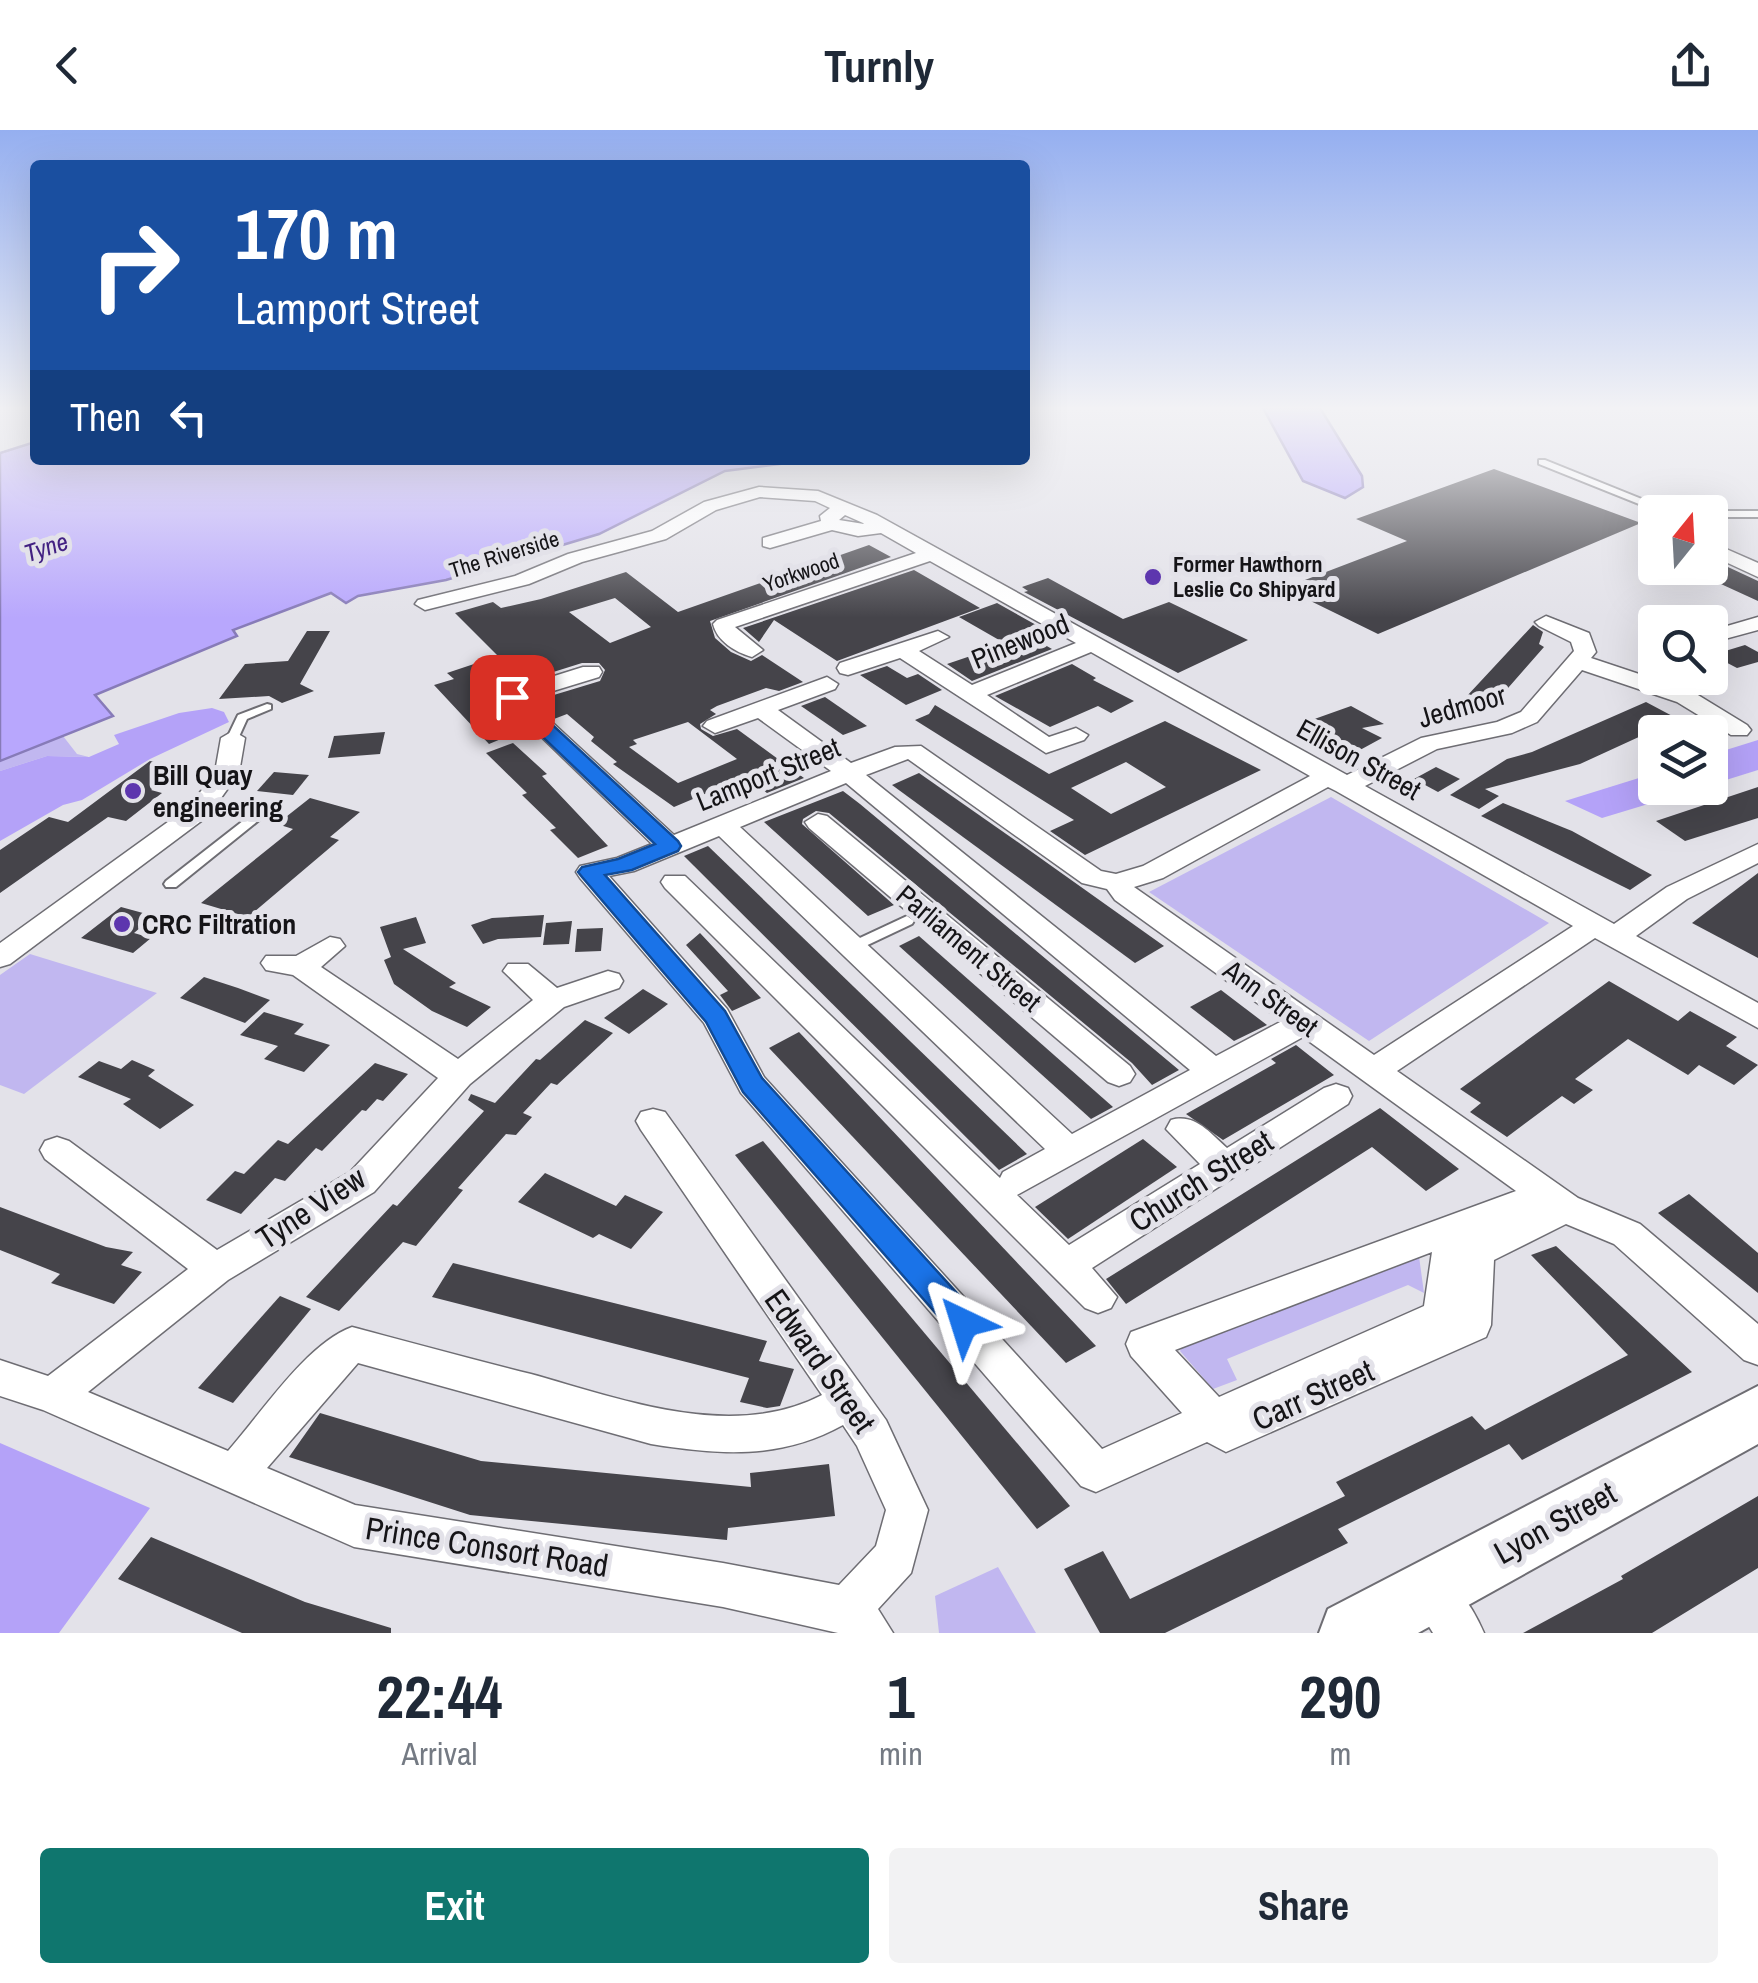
<!DOCTYPE html>
<style>
:root{--surface:#fff;--page:#f2f2f3;--text:#1f2937;--muted:#747a83;--accent:#0f766e}
body{margin:0;font-family:"Archivo Narrow",sans-serif;background:var(--page);color:var(--text);height:100vh;display:flex;flex-direction:column;font-size:38px;white-space:nowrap}
*{box-sizing:border-box;margin:0}
p{font-size:32px;color:var(--muted)}
.icon{flex:none;width:55px;height:55px;fill:none;stroke:currentColor;stroke-width:2;stroke-linecap:round;stroke-linejoin:round}
.map{position:relative;height:1503px;overflow:hidden}
.drawer{display:flex;flex-direction:column;background:var(--surface);flex:1}
.drawer>*{flex:none}
.guide{position:absolute;left:30px;top:30px;width:1000px;height:305px;border-radius:10px;box-shadow:0 10px 40px #0002;background:#1a4fa0;color:#fff;overflow:hidden}
.needle{width:65px;rotate:18deg}
.fabs{position:absolute;left:1638px;top:365px;display:grid;gap:20px}
.fabs a{display:grid;place-items:center;width:90px;height:90px;border-radius:10px;background:var(--surface);box-shadow:0 10px 40px #0002;font-size:50px}
.pin{position:absolute;display:grid;place-items:center;width:85px;height:85px;color:#fff;margin:-42px;border-radius:20px;box-shadow:0 5px 15px #0006}
.me{position:absolute;width:110px;margin:-55px;rotate:319deg;stroke-linejoin:round;filter:drop-shadow(0 0 8px #0008)}
.turn{display:flex;align-items:center;gap:35px;height:210px;padding:0 40px;font-size:45px}
.turn .icon{width:130px;height:130px;stroke-width:2.5}
.turn b{display:block;font-size:70px;line-height:85px}
.then{display:flex;align-items:center;height:95px;padding:0 40px;background:#0003;gap:20px;font-size:38px}
.eta{display:flex;justify-content:space-evenly;align-items:center;height:170px;text-align:center}
.eta b{font-size:60px;font-weight:700;line-height:70px}
.cta{display:flex;gap:20px;margin-top:auto;padding:20px 40px}
.cta a{flex:1;height:115px;border-radius:10px;background:var(--accent);color:#fff;font-size:40px;font-weight:700;line-height:115px;text-align:center}
.cta a+a{background:var(--page);color:var(--text)}
header{display:flex;justify-content:space-between;align-items:center;height:130px;padding:0 40px;background:var(--surface);font-size:45px;font-weight:700}
.map>svg:first-child{display:block}
</style>
<header><svg class="icon" aria-label="back" viewBox="0 0 24 24"><path d="M15 5l-7 7 7 7"/></svg>Turnly<svg class="icon" aria-label="share" viewBox="0 0 24 24"><path d="M12 15V3M7 8l5-5 5 5M5 13v7h14v-7"/></svg></header>
<div class="map">
<svg width="1758" height="1503" viewBox="0 0 1758 1503">
<rect width="100%" height="100%" fill="#e3e2e9"/>
<g fill="#c1b7f0">
<path d="M63,606L77,624L89,627L47,626L0,641V631Z"/>
<path d="M1331,667L1549,793L1369,911L1149,762Z"/>
<path d="M30,824L157,863L24,964L0,955V845Z"/>
<path d="M1418,1119L1424,1163L1408,1155L1227,1229L1237,1250L1213,1259L1180,1221L1186,1210Z"/>
<path d="M998,1437L1036,1503H939L935,1466Z"/>
</g>
<g fill="#b4a2f8">
<path d="M212,578L224,582L229,592L150,629L82,670L63,675L0,711V641L47,626L89,627L119,614L114,605L179,583Z"/>
<path d="M1758,610V640L1710,655V625Z"/>
<path d="M1655,643V658H1701L1602,688L1565,671Z"/>
<path d="M0,1313L150,1378L59,1503H0Z"/>
</g>
<g fill="#b8a7fd" stroke="#877bb8" stroke-width="2.5">
<path d="M1263,278H1320L1362,346L1363,357L1345,368L1303,351Z"/>
<path d="M35,312V330H811L725,341L599,404L446,450L358,466L346,473L331,463L233,500L237,506L95,565L113,586L0,631V323Z"/>
</g>
<g fill="#45444a" fill-rule="evenodd">
<path d="M1494,339L1641,393L1378,504L1284,458L1407,411L1356,389Z"/>
<path d="M869,415L891,427L710,491L715,508L731,522L751,531L762,525L803,552L779,561L766,558L717,576L710,580L716,584L700,594L701,599L713,606L737,599L804,648L767,663L745,647L674,677L613,634L617,632L591,611L594,607L567,584L554,589L534,571L600,551L605,540L599,533H582L502,558L497,570L527,598L489,614L434,555L454,549L447,543L498,526L455,483L493,472L501,478L541,469L626,442L678,482ZM615,468L651,497L610,513L569,482ZM688,592L737,629L678,653L629,617L637,614L633,610Z"/>
<path d="M1713,421L1715,431L1758,451V471L1710,449V422Z"/>
<path d="M914,440L980,478L837,531L774,490L759,512L743,498Z"/>
<path d="M1048,448L1123,489L1169,472L1248,510L1178,543L1024,462L1028,461L1022,457Z"/>
<path d="M997,473L1047,501L1031,507L1052,519L972,551L947,534L1006,514L959,487Z"/>
<path d="M1533,495L1543,502L1539,514L1544,517L1494,574L1453,581Z"/>
<path d="M307,501H330L300,554L314,561L282,573L269,566L219,569L245,534L288,531Z"/>
<path d="M1745,515L1758,522V532L1737,538L1712,525Z"/>
<path d="M1072,534L1096,548L1093,550L1134,571L1111,583L1098,576L1050,597L995,566Z"/>
<path d="M887,536L907,548L918,544L942,560L906,575L860,545Z"/>
<path d="M825,567L867,596L843,605L801,576Z"/>
<path d="M1646,572L1678,589L1580,634L1485,659L1499,666L1479,679L1450,665L1507,629L1532,622Z"/>
<path d="M935,575L1049,644L1165,591L1261,640L1085,725L1050,701L1074,690L915,590L929,584ZM1126,632L1166,657L1111,684L1071,658Z"/>
<path d="M1351,576L1384,594L1362,598L1382,608L1360,620L1328,604L1297,609L1295,603L1312,595L1306,592Z"/>
<path d="M385,602L380,624L328,628L334,606Z"/>
<path d="M513,613L547,644L542,646L608,716L578,728L550,700L556,698L522,665L527,663L486,623Z"/>
<path d="M150,631L181,637L151,660L162,663L126,691L108,687L0,763V720L49,687L68,692Z"/>
<path d="M1436,637L1460,649L1438,662L1414,649Z"/>
<path d="M274,642L309,645L293,665L257,661Z"/>
<path d="M919,643L1022,715L1164,816L1135,833L892,655Z"/>
<path d="M1758,657V688L1685,711L1656,691Z"/>
<path d="M843,661L860,674L1179,940L1152,955L1132,933L829,683L816,681L803,689L802,694L894,775L868,786L764,692Z"/>
<path d="M310,668L360,682L330,707L339,710L248,787L201,773L293,699L277,694Z"/>
<path d="M1503,673L1572,701L1652,745L1630,760L1481,686Z"/>
<path d="M708,716L1027,1024L999,1040L684,726Z"/>
<path d="M1758,743V828L1692,793Z"/>
<path d="M121,777L154,786L134,803L151,808L133,823L81,808Z"/>
<path d="M544,785L541,807L498,809L483,814L471,795L492,788Z"/>
<path d="M416,787L426,813L403,819L456,853L449,857L491,877L467,897L432,881L394,854L384,830L391,827L380,797Z"/>
<path d="M572,791L569,814L543,815L546,793Z"/>
<path d="M603,798L601,821L575,822L577,799Z"/>
<path d="M700,803L761,868L732,881L720,865L728,861L686,815Z"/>
<path d="M919,806L1113,977L1091,989L899,816Z"/>
<path d="M204,847L238,858L270,870L245,893L180,868Z"/>
<path d="M1609,851L1678,891L1690,881L1737,907L1726,916L1758,935L1734,955L1699,935L1688,945L1628,909L1575,949L1593,960L1574,974L1562,966L1507,1007L1470,982L1481,973L1460,959Z"/>
<path d="M643,859L668,874L629,904L604,888Z"/>
<path d="M1221,860L1267,895L1234,911L1190,877Z"/>
<path d="M264,882L304,894L294,904L330,915L304,942L264,929L278,916L240,905Z"/>
<path d="M585,890L613,903L557,955L551,953L523,983L532,987L516,1005L506,1004L458,1058L463,1060L416,1116L403,1112L339,1181L306,1167L393,1074L397,1076L484,981L468,970L471,964L495,973L536,929L540,930Z"/>
<path d="M799,902L1096,1216L1066,1233L769,918Z"/>
<path d="M1296,915L1334,945L1223,1010L1186,984L1276,933L1271,929Z"/>
<path d="M132,930L155,940L148,946L194,975L160,999L123,974L131,969L78,947L99,931L121,939Z"/>
<path d="M375,933L408,944L383,971L377,969L366,981L362,980L322,1021L316,1018L285,1051L275,1048L241,1084L206,1070L235,1041L244,1044L278,1010L288,1014Z"/>
<path d="M1380,978L1459,1039L1426,1061L1372,1017L1126,1174L1106,1149Z"/>
<path d="M1143,1009L1177,1037L1068,1109L1035,1077Z"/>
<path d="M763,1011L1070,1376L1037,1399L735,1025Z"/>
<path d="M545,1043L616,1076L625,1065L663,1082L631,1119L599,1104L593,1108L518,1072Z"/>
<path d="M1689,1064L1758,1123V1163L1658,1083Z"/>
<path d="M0,1077L106,1117L133,1122L121,1135L142,1142L114,1174L51,1153L60,1144L0,1120Z"/>
<path d="M1556,1116L1692,1242L1522,1330L1509,1314L1338,1399L1348,1413L1165,1503H1100L1064,1439L1103,1421L1130,1469L1345,1366L1336,1352L1472,1286L1485,1300L1628,1225L1531,1125Z"/>
<path d="M453,1133L767,1211L759,1231L794,1239L780,1276L767,1278L740,1272L749,1248L432,1167Z"/>
<path d="M280,1166L311,1179L233,1273L198,1258Z"/>
<path d="M320,1283L481,1331L751,1357L750,1343L829,1334L835,1386L728,1398L727,1410L470,1385L289,1327Z"/>
<path d="M1758,1366V1438L1652,1503H1523L1623,1449L1621,1446Z"/>
<path d="M151,1407L305,1472L391,1498V1503H242L118,1449Z"/>
</g>
<g fill="none" stroke-linecap="round" stroke-linejoin="round">
<defs>
<g id="lane">
<path d="M1539,330H1545L1664,378L1686,379L1691,382H1659L1539,334Z"/>
<path d="M1710,381H1758V387H1710V382H1706Z"/>
<path d="M267,574L271,575V579L247,589L237,611H229L227,608L238,585Z"/>
<path d="M205,668L263,683L264,686L176,757H166L164,754L166,751L248,687L200,675L199,672Z"/>
<path d="M907,786L914,791L912,794L857,820L852,822L845,817L847,814Z"/>
</g>
<g id="street">
<path d="M759,357L818,361L877,385L1347,645L1421,608L1497,592L1521,582L1574,521L1571,512L1539,496L1535,492L1546,486L1589,503L1596,522L1591,528L1693,562L1747,595L1751,600L1747,605H1731L1677,572L1582,540L1537,592L1512,603L1437,619L1365,656L1614,794L1667,757L1758,714V733L1687,769L1636,806L1758,873V898L1595,808L1397,941L1578,1068L1640,1094L1758,1194V1235L1744,1230L1614,1114L1566,1094L1494,1130L1491,1195L1486,1207L1226,1322L1207,1312L1096,1362L1081,1356L741,963L704,893L580,748L576,742L580,736L617,728L652,714L500,567L503,562L583,537H599L602,542L599,547L527,569L674,705L831,641L758,588L715,603L703,596L707,591L827,547L838,554L835,559L778,580L851,633L895,617L921,616L1101,741L1116,744L1143,736L1310,646L1091,522L987,565L1049,607L1076,598L1088,605L1084,610L1046,623L900,528L848,545L840,543L837,538L840,533L938,501L949,507L919,521L972,555L1076,513L930,431L735,497L763,520L752,527C735,522 717,511 713,494L717,490L916,423L881,403L858,406L832,400L770,418L763,416V408L821,391L820,386L830,378L815,371L760,367L716,380L666,409L582,432L529,454L425,480L415,474L418,470L515,446L568,424L652,401L704,372ZM845,385L863,393L864,394L839,390ZM908,629L1082,753L1107,759L1115,770L1282,891L1216,926L866,645ZM846,653L1190,940L1072,1004L740,697ZM1328,657L1336,661L1573,796L1374,925L1134,757L1163,748ZM719,706L1045,1019L1003,1042L1000,1048L685,746H665L661,752L665,758L1085,1178L1098,1183L1111,1178L1117,1167L1092,1138L1348,974L1352,966L1348,958L1336,954L1324,958L1227,1018C1210,1003 1195,983 1171,990L1166,999L1200,1034L1069,1115L1017,1065L1303,907L1516,1061L1131,1202L1126,1214L1131,1226L1182,1283L1102,1319L764,947L727,879L609,746L634,741ZM1432,1122L1424,1176L1219,1267L1175,1220Z"/>
<path d="M1724,418L1758,433V447L1717,428V420Z"/>
<path d="M1758,487V500L1710,513V501Z"/>
<path d="M233,601L245,608L239,643L208,686L10,834L0,837V813L190,676L215,642L221,608Z"/>
<path d="M818,684L827,686L1130,936L1135,944L1130,952L1119,956L1108,952L809,698L805,692Z"/>
<path d="M330,807L340,809L345,816L321,837L458,929L533,870L503,841L508,834H528L557,858L608,841L619,844L623,851L619,858L564,877L470,954L374,1062L228,1150L88,1262L228,1321C260,1285 307,1213 352,1197C412,1213 471,1229 531,1244C622,1269 732,1312 822,1265L641,1000L636,991L641,982L653,979L665,982L886,1290L928,1380L911,1443L878,1479L893,1503H838L723,1477L354,1417L43,1280L0,1266V1230L48,1246L188,1139L45,1029L40,1020L45,1011L57,1007L69,1011L217,1120L350,1042L438,948L293,845L266,840L261,833L266,826H296ZM358,1233L651,1314C719,1325 780,1330 843,1295L857,1316L886,1380L876,1416L839,1455L723,1433L355,1375L267,1338Z"/>
<path d="M1429,1439C1455,1449 1473,1478 1484,1503H1433L1407,1461L1413,1445Z"/>
</g>
<path id="secondary" d="M1758,1256V1314L1418,1503H1319L1328,1479Z"/>
</defs>
<use href="#lane" stroke="#6e6d73" stroke-width="4"/>
<use href="#street" stroke="#6e6d73" stroke-width="3"/>
<use href="#secondary" stroke="#6e6d73" stroke-width="4"/>
<use href="#lane" fill="#fff" fill-rule="evenodd"/>
<use href="#street" fill="#fff" fill-rule="evenodd"/>
<use href="#secondary" fill="#fff" fill-rule="evenodd"/>
</g>
<linearGradient id="sky" x2="0" y2="1"><stop stop-color="#95aff0"/><stop offset="0.57" stop-color="#f2f2f5"/><stop offset="1" stop-color="#f2f2f5" stop-opacity="0"/></linearGradient>
<rect width="1758" height="488" fill="url(#sky)"/>
<path fill="#1a73e8" stroke="#114b97" stroke-width="2.5" d="M512,561L518,563L678,711L681,716L678,721L632,740L605,745L725,881L762,948L975,1183L979,1193L975,1202L964,1206L952,1202L743,962L706,892L582,747L578,742L582,737L618,729L655,714L505,571V563Z"/>
<g fill="#5d36ae" stroke="#e3e2e9" stroke-width="4">
<circle cx="1153" cy="447" r="10"/>
<circle cx="133" cy="661" r="10"/>
<circle cx="122" cy="794" r="10"/>
</g>
<g text-anchor="middle" stroke-width="10" stroke-linejoin="round" paint-order="stroke">
<g font-size="22" fill="#151417" stroke="#e3e2e9">
<text transform="translate(504 424) rotate(-17)" y="8">The Riverside</text>
<text transform="translate(801 442) rotate(-19)" y="8">Yorkwood</text>
</g>
<g font-size="22" font-weight="bold" fill="#151417" stroke="#e3e2e9" text-anchor="start">
<text x="1173" y="442">Former Hawthorn<tspan x="1173" dy="25">Leslie Co Shipyard</tspan></text>
</g>
<g font-size="25" font-style="italic" fill="#422182" stroke="#e3e2e9">
<text transform="translate(46 417) rotate(-18)" y="9">Tyne</text>
</g>
<g font-size="28" fill="#151417" stroke="#e3e2e9">
<text transform="translate(1020 511) rotate(-22)" y="10">Pinewood</text>
<text transform="translate(1462 576) rotate(-16)" y="10">Jedmoor</text>
<text transform="translate(1359 629) rotate(29)" y="10">Ellison Street</text>
<text transform="translate(768 644) rotate(-22)" y="10">Lamport Street</text>
<text transform="translate(969 818) rotate(40)" y="10">Parliament Street</text>
<text transform="translate(1271 868) rotate(36)" y="10">Ann Street</text>
</g>
<g font-size="28" font-weight="bold" fill="#151417" stroke="#e3e2e9" text-anchor="start">
<text x="153" y="655">Bill Quay<tspan x="153" dy="32">engineering</tspan></text>
<text x="142" y="804">CRC Filtration</text>
</g>
<g font-size="32" fill="#151417" stroke="#e3e2e9">
<text transform="translate(1201 1051) rotate(-32)" y="11">Church Street</text>
<text transform="translate(311 1078) rotate(-33)" y="11">Tyne View</text>
<text transform="translate(820 1231) rotate(55)" y="11">Edward Street</text>
<text transform="translate(1313 1265) rotate(-24)" y="11">Carr Street</text>
<text transform="translate(1555 1393) rotate(-29)" y="11">Lyon Street</text>
<text transform="translate(487 1417) rotate(9)" y="11">Prince Consort Road</text>
</g>
</g>
</svg>
<div class="fabs">
<a><svg class="needle" viewBox="-14 -14 28 28"><path d="M0-13l5 13h-10z" fill="#e53935"/><path d="M0 13l5-13h-10z" fill="#747a83"/></svg></a>
<a><svg class="icon" aria-label="search" viewBox="0 0 24 24"><circle cx="10" cy="10" r="6"/><path d="M15 15l6 6"/></svg></a>
<a><svg class="icon" aria-label="layers" viewBox="0 0 24 24"><path d="M12 4l9 5-9 5-9-5zM3 14l9 5 9-5"/></svg></a>
</div>
<div class="pin" style="left:512px;top:567px;background:#d93025"><svg class="icon" aria-label="arrive" viewBox="0 0 24 24"><path d="M6 21V4h12l-3 4 3 4H6"/></svg></div>
<svg class="me" style="left:964px;top:1193px" viewBox="-20 -20 40 40"><path d="M0-17L14 15 0 8-14 15z" fill="#1a73e8" stroke="#fff" stroke-width="4"/></svg>
<div class="guide">
<div class="turn"><svg class="icon" aria-label="right" viewBox="0 0 24 24"><path d="M7 20v-9h11M14 6l5 5-5 5"/></svg><div><b>170 m</b>Lamport Street</div></div>
<div class="then">Then<svg class="icon" aria-label="left" viewBox="0 0 24 24"><path d="M17 20v-9H6M10 6l-5 5 5 5"/></svg></div>
</div>
</div>
<section class="drawer">
<div class="eta">
<div><b>22:44</b><p>Arrival</p></div>
<div><b>1</b><p>min</p></div>
<div><b>290</b><p>m</p></div>
</div>
<div class="cta"><a>Exit</a><a>Share</a></div>
</section>
